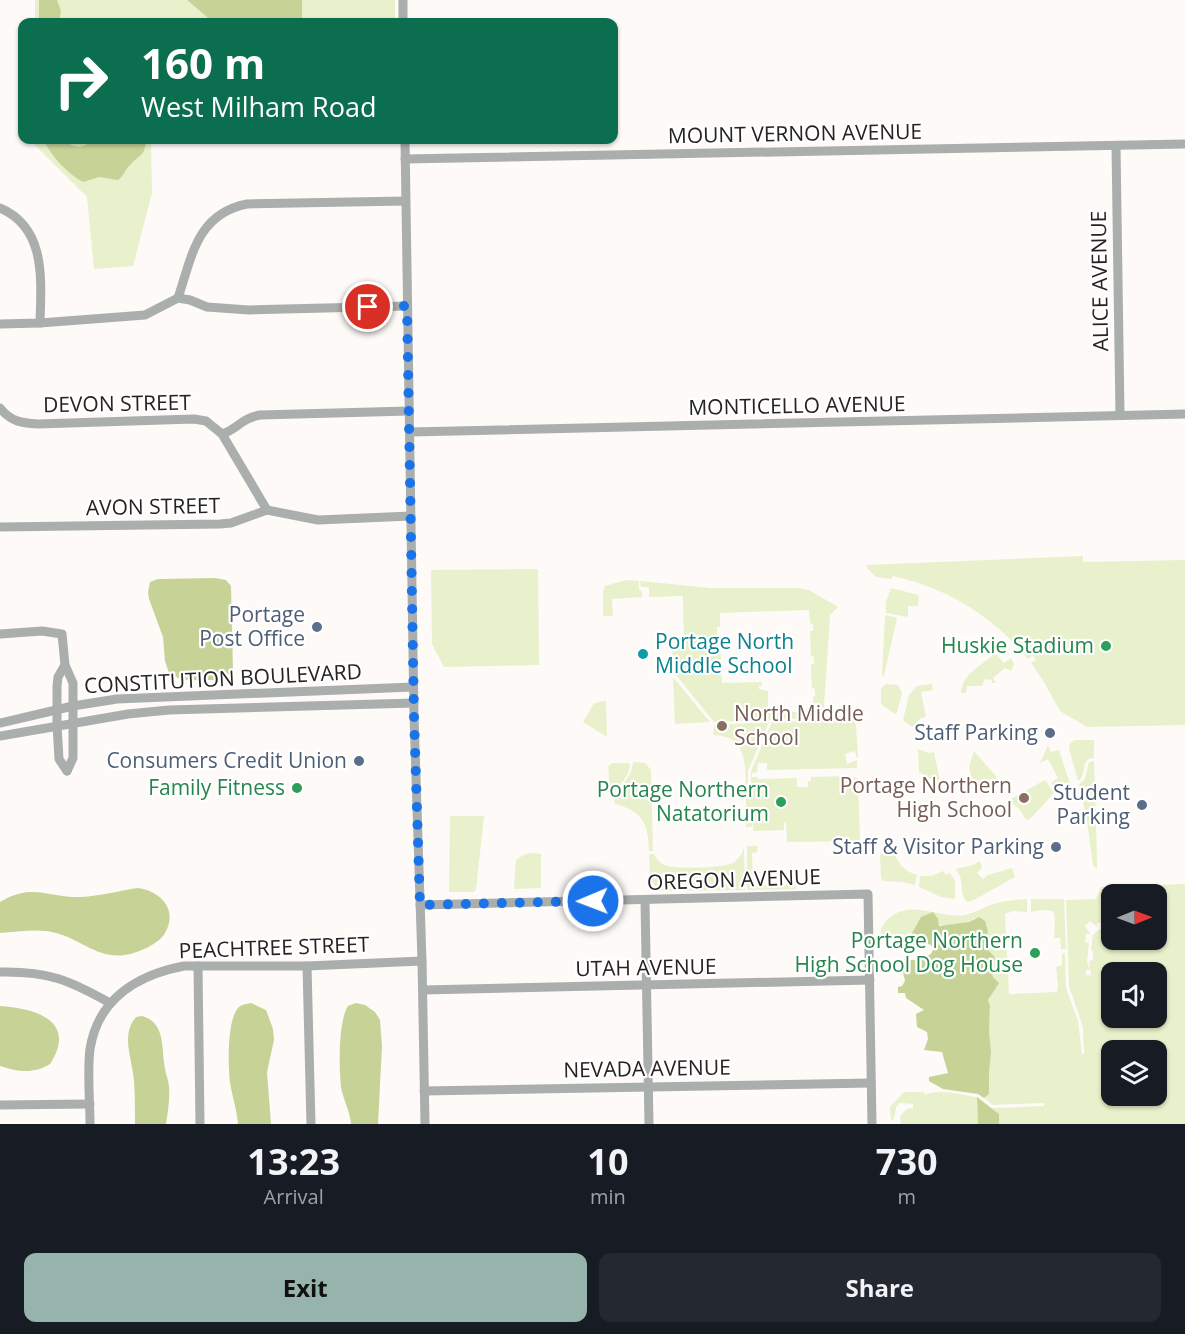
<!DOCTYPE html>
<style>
:root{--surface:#171b24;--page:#242831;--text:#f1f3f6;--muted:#9ea1a6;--accent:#96b3ac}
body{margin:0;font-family:"Open Sans",sans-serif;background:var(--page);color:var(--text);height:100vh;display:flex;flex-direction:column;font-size:22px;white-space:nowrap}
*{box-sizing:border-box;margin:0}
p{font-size:20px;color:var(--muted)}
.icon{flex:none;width:33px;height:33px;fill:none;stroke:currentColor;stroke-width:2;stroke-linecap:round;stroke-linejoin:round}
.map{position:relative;height:1124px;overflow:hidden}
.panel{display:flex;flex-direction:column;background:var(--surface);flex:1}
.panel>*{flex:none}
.banner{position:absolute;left:18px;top:18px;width:600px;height:126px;border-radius:12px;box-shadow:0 2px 4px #0004;background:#0b6e4f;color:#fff;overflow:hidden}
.needle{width:39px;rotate:89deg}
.buttons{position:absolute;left:1101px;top:884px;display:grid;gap:12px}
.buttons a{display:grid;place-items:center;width:66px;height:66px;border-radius:12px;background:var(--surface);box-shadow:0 2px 4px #0004;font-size:30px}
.pin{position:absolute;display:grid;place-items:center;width:51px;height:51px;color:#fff;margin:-26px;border:3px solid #fff;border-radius:50%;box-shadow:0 2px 6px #0007}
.me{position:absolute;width:66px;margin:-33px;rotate:269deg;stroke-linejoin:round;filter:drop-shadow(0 0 4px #0008)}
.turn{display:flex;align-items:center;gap:21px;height:126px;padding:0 24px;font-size:27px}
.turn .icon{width:78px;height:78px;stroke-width:2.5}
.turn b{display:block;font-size:42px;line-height:51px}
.eta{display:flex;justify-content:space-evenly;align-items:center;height:102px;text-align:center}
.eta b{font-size:36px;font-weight:700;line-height:42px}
.action{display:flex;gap:12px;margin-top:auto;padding:12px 24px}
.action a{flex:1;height:69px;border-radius:12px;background:var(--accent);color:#111;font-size:24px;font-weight:700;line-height:69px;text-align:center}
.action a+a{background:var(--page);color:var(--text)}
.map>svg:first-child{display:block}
</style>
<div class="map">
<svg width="1185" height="1124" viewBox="0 0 1185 1124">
<rect width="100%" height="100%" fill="#fefaf8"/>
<g fill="#e8f1cb" fill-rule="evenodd">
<rect x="35" y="0" width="360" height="22"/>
<path d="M35,140H151L152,193L133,266L94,269L87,197L35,145Z"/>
<path d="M1083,556V562L1185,560V725L1087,727L1060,711L1044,682L1031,663L1036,660L1033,655L1028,659C993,616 947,588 893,576L891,579L876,577L867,568V565Z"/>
<path d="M538,569L539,665L444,667L432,644L431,570Z"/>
<path d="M626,580L639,581V590L642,591V597L612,599L613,616H603V592L605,586Z"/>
<path d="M640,581L711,588H797L809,590L838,607L830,615L824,705C823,712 820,717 813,718V697L815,696V689L812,688L811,664H814V657L811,656L810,631H813V624L810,623L809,610L720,613V627H717V635H720L721,659L718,660L719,668H721L722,683L762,682V685L759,686V689L768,691V713L812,711V718L714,722L676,675L673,674L672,648L684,647L683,596L649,597V587H641Z"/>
<path d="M891,588L919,595L918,606H908V617L886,613V602Z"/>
<path d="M887,615L897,618L884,676L882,675L885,617Z"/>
<path d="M993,655H997L1004,663L1011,658L1014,664L1011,671L1005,668L993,678L996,683H992V680L985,679L982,686H967L966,693H961C962,674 980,667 993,655Z"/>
<path d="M673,677L709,721V722L675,724Z"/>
<path d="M886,684L898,685L902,693L897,712L895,714L881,704V688Z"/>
<path d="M932,684L933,690L921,692L926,717L921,718L912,727L903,720L909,695L917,686Z"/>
<path d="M606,701L607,737L583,722L594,703Z"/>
<path d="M853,720L856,725L858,757H856V753L854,751L845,754L847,764L857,760V768L767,770V763H758L757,772L752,773V777H757L758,779L797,778V787H808V781H811V777L846,776L858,778L860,841L787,842L786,822L784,823V830L753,831V817L752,827H746V795L751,794V771L772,722Z"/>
<path d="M769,722L748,771V791H746C745,765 748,736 713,735L714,725Z"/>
<path d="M1075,740H1094V758C1079,759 1088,774 1078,781L1069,748L1070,743Z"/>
<path d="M1048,745L1051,752L1059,750L1070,784L1057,792L1051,783L1058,778L1048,759L1040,763Z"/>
<path d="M918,749L929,753L934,752L941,786L919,772Z"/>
<path d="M974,751L996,776L997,780L973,785L969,767Z"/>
<path d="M1094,761L1097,859V869L1093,865L1087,821L1079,784L1085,779L1089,762Z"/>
<path d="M633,762L645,763L651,770L653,851H649C648,821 642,812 614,803C615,787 631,783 633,762Z"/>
<path d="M612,763H629L630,765C629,779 616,786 611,799L608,767Z"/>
<path d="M1045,780L1054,793L1030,819L1026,820L1020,810L1009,800Z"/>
<path d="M450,816H484L476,889L474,892H449Z"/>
<path d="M885,840L893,841C894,858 900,870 917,875L915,885L902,882L883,881L881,878L880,855L885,852Z"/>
<path d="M747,846H758L757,852L752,853L753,886L796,885V889L747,890Z"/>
<path d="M744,848L745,890L659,891L654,887L653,880H650L649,854H654C657,860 661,864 668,866C678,869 724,868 733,863C739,859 742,854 744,848Z"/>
<path d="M533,853L541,854V888L514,889L516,860L525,854Z"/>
<path d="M980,861L982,868L977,873L983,879L988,875L1012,868L1015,877L974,900L967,902C958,893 966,880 955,869L973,865Z"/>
<path d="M943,871L945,874L950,873L955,881V899L941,897L919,887L920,876H932Z"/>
<path d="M1185,884V1124H999L998,1114L992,1108L1044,1106V1103L993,1105L984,1098L989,1094V1073L991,1052L989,1031L990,1006L988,1000C996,987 992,977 988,965L994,956L989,951L992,938L987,936L975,918C963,928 932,925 917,923C915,932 913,934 904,936V934L881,935C880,928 884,923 888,919C912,898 938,919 964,915C974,913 981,909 990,905C1002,901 1014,900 1027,899V912L1013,911L1005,914L1009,994L1057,992L1058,986L1056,967L1062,965V954L1065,953L1066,988L1078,1021L1082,1054H1084L1083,1028L1069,986L1066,900L1096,899L1101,887L1119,886V894H1112L1111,922L1109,926H1106L1105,922L1097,923V927L1090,921L1085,926L1090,934H1086L1085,942L1089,943L1087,961L1090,970H1086V975H1091L1089,961L1093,960V951L1091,950L1093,935L1098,930L1111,928L1112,939H1156V894H1125L1124,886ZM1112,972H1156V1017H1112ZM1112,1050H1156V1095H1112Z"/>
<path d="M1031,899H1064L1066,949H1061L1060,938H1054L1055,917L1053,911L1042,910L1031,912Z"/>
<path d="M904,1092H924L925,1095C938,1088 961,1095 977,1097L978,1124H901L900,1116L907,1109L913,1108V1104L900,1103L896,1107L894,1119L891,1120L890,1107Z"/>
</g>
<g fill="#c7d396">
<path d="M39,0H57L61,11L59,22H39Z"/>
<path d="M187,0H302V22H213Z"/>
<path d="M44,140H64C72,148 85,149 92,140H146C145,156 140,154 131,164C125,169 124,176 118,180L99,177L83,182C68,174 50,155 44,140Z"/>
<path d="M215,578L226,580L231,586L233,671L230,678L224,680H188L180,679L169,673L165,661L163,637L149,599L148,592L150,582L158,579Z"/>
<path d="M137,888C159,890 179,909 165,933C159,944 138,953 125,955C98,959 80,939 56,933C37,928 19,932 0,933V902C32,882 48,898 81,897C100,896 118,891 137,888Z"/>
<path d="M933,912L938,919L939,926L969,922L979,917L985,921L988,931L987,936L992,937L989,951L994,956L995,959L988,965L993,977L999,983L988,1000L990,1006L989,1031L991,1052L989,1073V1094L984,1098L978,1094L943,1089L929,1081V1077L948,1073L942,1052L924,1050L928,1039L927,1032L917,1027L916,1014L924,1010L906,998L905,993H898V987L902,986L905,981L902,968L907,960H915L916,966L920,967C921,954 923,959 931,954L933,950L931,945L925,943L908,955V940H904V936L911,935L921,917Z"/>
<path d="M251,1003L266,1010L273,1029L274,1040L267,1072L271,1124H238C237,1110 232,1096 230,1082C228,1066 227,1020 238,1008C241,1004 247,1004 251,1003Z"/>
<path d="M356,1003L365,1005L375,1012L380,1020L382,1046L378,1124H351C350,1111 343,1099 341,1087C339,1067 338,1022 348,1006Z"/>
<path d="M0,1006C35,1008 78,1021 50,1064C34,1074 18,1072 0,1066Z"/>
<path d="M142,1016C164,1022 162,1045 164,1063C165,1071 168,1079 169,1086C170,1099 168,1111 166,1124H135C135,1110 135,1095 134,1081C133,1060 120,1035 136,1017Z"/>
<path d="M977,1097L999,1114V1124H978Z"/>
</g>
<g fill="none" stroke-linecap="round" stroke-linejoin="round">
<g stroke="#aaaeac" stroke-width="9">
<path d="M403,0V22"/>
<path d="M405,140L414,716L422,961L425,1124"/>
<path d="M1116,146L1120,415"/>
<path d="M405,159L1185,144"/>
<path d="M0,208C47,228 41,281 40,323"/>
<path d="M178,298C192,256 197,214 247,204L405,201"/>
<path d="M0,324L40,323L145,315L178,298L190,300L207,307L249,310L407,306"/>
<path d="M0,408C11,422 22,423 38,424L194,419L206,421L222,434C238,429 240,419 260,415L409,411"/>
<path d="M410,432L1185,414"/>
<path d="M222,434L267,510"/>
<path d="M0,527L220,524L231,523L267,510L318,520L411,516"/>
<path d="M0,634L42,631L62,634L65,665L73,683V758L67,771"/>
<path d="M65,665L58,677L57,686V726L59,759L67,771"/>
<path d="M0,723L73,706L117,699L413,687"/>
<path d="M0,736L128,714L169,710L414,703"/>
<path d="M645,901L649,1124"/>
<path d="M420,905L868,894L872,1124"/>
<path d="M198,966L200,1124"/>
<path d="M307,966L311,1124"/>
<path d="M0,972C48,971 69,980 110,1003"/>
<path d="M423,990L870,980"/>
<path d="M424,1091L871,1083"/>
<path d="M0,1105L90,1104"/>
<path d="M90,1124C90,1100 87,1073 90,1049C98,999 137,975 184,966H307L422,961"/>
</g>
</g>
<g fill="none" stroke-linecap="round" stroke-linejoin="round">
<path stroke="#1a73e8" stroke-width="10" stroke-dasharray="0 18" d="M368,307L407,306L414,716L420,905L593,901"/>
</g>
<g fill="#5c6f8a" stroke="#fff" stroke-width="2">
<circle cx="317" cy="627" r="6"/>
<circle cx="1050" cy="733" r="6"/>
<circle cx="359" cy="761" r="6"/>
<circle cx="1142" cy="805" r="6"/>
<circle cx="1056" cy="847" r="6"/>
</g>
<g fill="#2e9e5b" stroke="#fff" stroke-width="2">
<circle cx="1106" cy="646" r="6"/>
<circle cx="297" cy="788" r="6"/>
<circle cx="781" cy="802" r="6"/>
<circle cx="1035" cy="953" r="6"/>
</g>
<circle fill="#0f9aa8" stroke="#fff" stroke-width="2" cx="643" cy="654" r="6"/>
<g fill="#8d6e63" stroke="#fff" stroke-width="2">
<circle cx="722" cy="726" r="6"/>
<circle cx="1024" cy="798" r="6"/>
</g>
<g text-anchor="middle" stroke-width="4.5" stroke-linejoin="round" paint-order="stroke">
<g font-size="21" fill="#272322" stroke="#fff">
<text transform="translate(795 134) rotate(-1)" y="7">MOUNT VERNON AVENUE</text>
<text transform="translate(1100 281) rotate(-91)" y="7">ALICE AVENUE</text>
<text transform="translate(117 404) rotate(-1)" y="7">DEVON STREET</text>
<text transform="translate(797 406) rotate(-1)" y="7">MONTICELLO AVENUE</text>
<text transform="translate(153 507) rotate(-1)" y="7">AVON STREET</text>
<text transform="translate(223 679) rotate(-3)" y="7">CONSTITUTION BOULEVARD</text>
<text transform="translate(734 880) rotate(-2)" y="7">OREGON AVENUE</text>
<text transform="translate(274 948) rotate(-2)" y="7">PEACHTREE STREET</text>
<text transform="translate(646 968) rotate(-1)" y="7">UTAH AVENUE</text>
<text transform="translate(647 1069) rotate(-1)" y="7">NEVADA AVENUE</text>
</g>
<g font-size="21" fill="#4e5e75" stroke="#fff" text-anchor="end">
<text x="305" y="622">Portage<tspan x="305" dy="24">Post Office</tspan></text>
<text x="1038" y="740">Staff Parking</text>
<text x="347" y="768">Consumers Credit Union</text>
<text x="1130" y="800">Student<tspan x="1130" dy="24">Parking</tspan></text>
<text x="1044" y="854">Staff &amp; Visitor Parking</text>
</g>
<g font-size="21" fill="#0d838f" stroke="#fff" text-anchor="start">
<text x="655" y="649">Portage North<tspan x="655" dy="24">Middle School</tspan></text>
</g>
<g font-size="21" fill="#27864d" stroke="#fff" text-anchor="end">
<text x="1094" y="653">Huskie Stadium</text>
<text x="285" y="795">Family Fitness</text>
<text x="769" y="797">Portage Northern<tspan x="769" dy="24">Natatorium</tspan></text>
<text x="1023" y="948">Portage Northern<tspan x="1023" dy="24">High School Dog House</tspan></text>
</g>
<g font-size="21" fill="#785e54" stroke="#fff" text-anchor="start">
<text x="734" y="721">North Middle<tspan x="734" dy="24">School</tspan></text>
<text x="1012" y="793" text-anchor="end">Portage Northern<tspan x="1012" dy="24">High School</tspan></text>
</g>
</g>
</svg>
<div class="buttons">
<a><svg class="needle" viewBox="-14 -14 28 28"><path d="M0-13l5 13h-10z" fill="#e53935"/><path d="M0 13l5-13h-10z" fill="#9ea1a6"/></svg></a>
<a><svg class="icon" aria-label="sound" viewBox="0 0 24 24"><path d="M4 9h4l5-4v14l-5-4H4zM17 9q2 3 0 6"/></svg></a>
<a><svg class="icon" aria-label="layers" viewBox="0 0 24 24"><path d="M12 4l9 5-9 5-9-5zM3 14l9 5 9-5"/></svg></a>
</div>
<div class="pin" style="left:368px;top:307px;background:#d93025"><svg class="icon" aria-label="arrive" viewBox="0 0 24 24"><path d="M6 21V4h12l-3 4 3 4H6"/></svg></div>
<svg class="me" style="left:593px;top:901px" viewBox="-20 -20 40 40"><circle r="17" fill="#1a73e8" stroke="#fff" stroke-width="3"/><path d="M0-11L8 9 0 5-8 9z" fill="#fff"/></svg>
<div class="banner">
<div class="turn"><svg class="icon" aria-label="right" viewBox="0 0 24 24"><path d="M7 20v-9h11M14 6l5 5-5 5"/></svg><div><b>160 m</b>West Milham Road</div></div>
</div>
</div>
<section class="panel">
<div class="eta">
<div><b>13:23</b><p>Arrival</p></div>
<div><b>10</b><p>min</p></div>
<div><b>730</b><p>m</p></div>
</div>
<div class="action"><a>Exit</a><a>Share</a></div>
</section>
